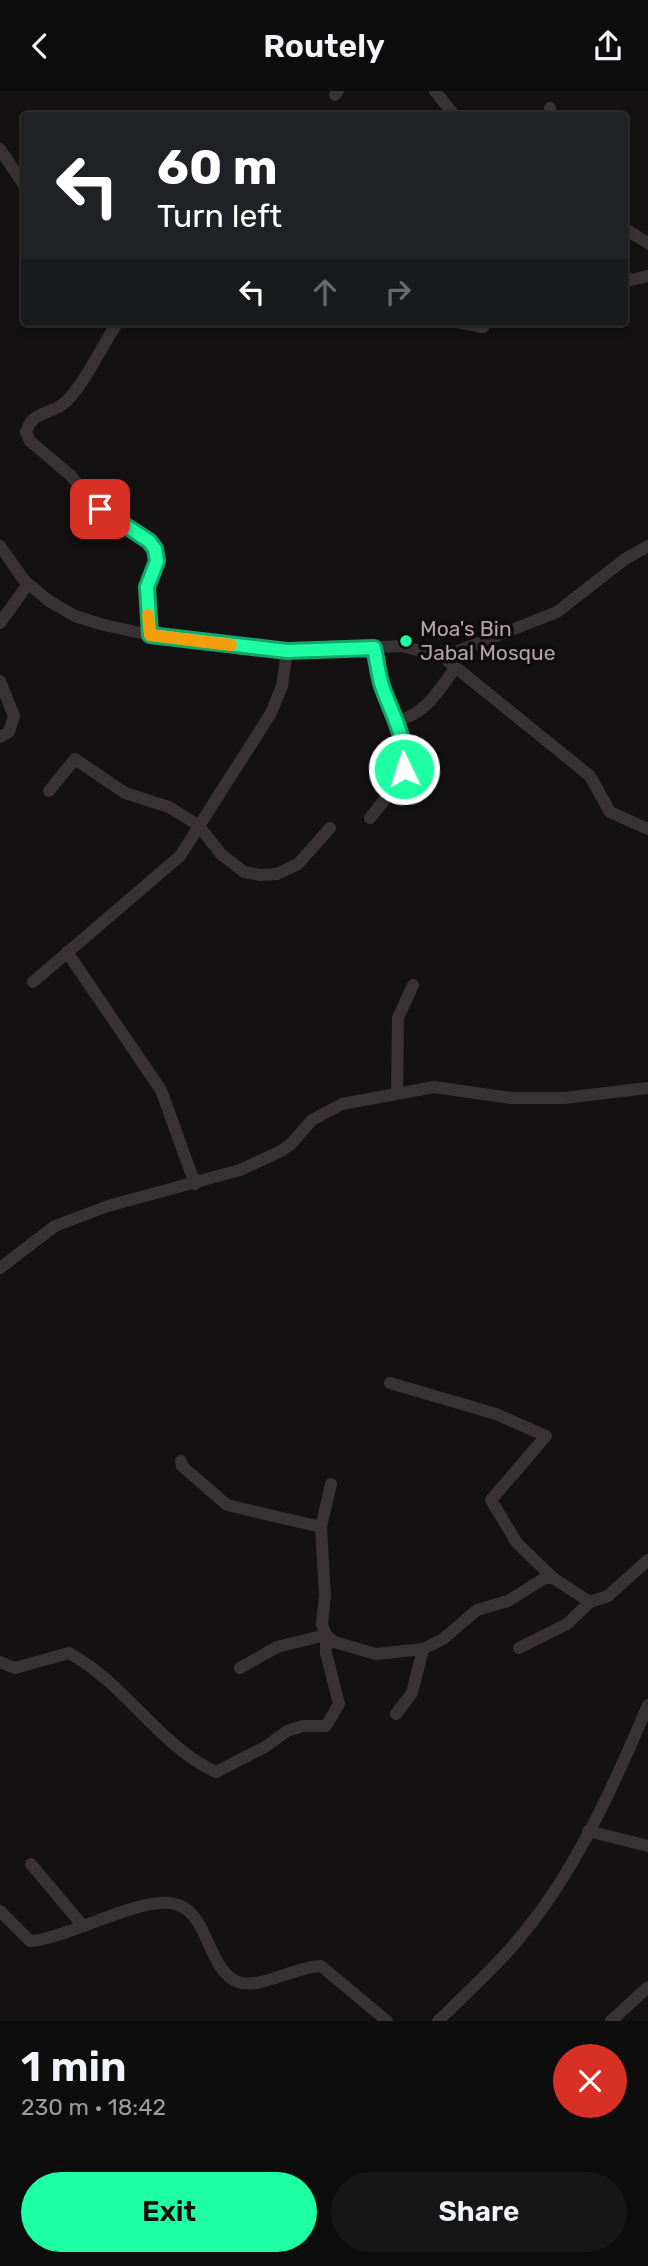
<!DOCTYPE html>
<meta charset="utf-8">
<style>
:root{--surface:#0e0d0e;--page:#171617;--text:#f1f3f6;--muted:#9b9c9e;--line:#2e2d2e;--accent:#1effa4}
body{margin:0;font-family:Rubik,sans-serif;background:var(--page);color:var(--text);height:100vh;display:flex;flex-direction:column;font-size:26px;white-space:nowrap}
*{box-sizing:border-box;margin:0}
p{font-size:23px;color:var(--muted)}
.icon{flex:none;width:38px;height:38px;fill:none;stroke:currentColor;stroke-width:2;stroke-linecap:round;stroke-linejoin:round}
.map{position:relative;height:1930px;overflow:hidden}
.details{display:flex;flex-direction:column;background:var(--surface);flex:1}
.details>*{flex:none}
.top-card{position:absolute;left:21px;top:21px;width:607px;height:214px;border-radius:7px;box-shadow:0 4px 10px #0003,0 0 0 2px var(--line);background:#202124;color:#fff;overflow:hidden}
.pin{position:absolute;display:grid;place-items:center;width:60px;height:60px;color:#fff;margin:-30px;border-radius:14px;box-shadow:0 4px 10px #0006}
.me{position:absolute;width:77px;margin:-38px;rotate:356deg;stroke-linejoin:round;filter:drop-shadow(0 0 5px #0008)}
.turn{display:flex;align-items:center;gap:24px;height:147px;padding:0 21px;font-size:32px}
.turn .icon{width:91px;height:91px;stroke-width:2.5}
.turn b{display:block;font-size:49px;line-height:60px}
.lanes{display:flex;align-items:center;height:66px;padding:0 21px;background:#0003;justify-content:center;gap:35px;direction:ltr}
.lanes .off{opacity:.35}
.round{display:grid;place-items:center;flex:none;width:74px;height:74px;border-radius:37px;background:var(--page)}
.headline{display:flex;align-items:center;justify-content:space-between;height:119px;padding:0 21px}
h1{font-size:42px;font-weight:600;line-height:52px}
.cta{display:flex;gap:14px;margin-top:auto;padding:14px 21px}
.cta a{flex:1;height:80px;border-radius:42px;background:var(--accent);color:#111;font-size:28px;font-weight:600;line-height:80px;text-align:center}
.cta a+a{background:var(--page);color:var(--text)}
header{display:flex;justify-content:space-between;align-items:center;height:91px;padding:0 21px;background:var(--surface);font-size:32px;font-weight:600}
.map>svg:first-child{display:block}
</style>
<header><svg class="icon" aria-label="back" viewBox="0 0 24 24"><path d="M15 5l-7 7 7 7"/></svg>Routely<svg class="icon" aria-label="share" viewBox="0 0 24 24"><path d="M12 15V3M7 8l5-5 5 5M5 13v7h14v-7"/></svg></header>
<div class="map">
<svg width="648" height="1930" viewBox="0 0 648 1930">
<rect width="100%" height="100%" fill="#131112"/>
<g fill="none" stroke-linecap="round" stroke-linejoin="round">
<g stroke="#393234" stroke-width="12">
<path d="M435,0L454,24"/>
<path d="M335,4L338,0"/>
<path d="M550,17V24"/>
<path d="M0,58L24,94"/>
<path d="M625,138L648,152"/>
<path d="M625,185L631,189L648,185"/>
<path d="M118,231C104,251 81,300 63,313C49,324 32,320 26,341L30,350L70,384L100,419L149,450L155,458L157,469L147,496L150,544"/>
<path d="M458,231L483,236L487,231"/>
<path d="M0,455L24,489L49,510L75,525L104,534L150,544L287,560L402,555L443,566L590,685L610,721L648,738"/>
<path d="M0,532L28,493"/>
<path d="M374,557L382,594L397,629C425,625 440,597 456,576"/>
<path d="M443,566L557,521L625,468L648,455"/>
<path d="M0,590L14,625L9,641L0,646"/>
<path d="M49,700L75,668L125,702L169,716L198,734L221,763L244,781L260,784L277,783L298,773L330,737"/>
<path d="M370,727C403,685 412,685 397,629"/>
<path d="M67,861L161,999L195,1093"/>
<path d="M33,891L180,765L271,622L282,595L287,560"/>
<path d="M397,1002L398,927L413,894"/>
<path d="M0,1177L55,1135L108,1115L240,1079L281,1060L291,1053L312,1029L342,1013L434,996L511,1007H564L648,997"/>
<path d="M390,1292L496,1323L546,1345L491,1409L517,1452L553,1487"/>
<path d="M181,1370L182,1375L227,1414L321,1436"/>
<path d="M331,1393L321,1436L325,1505L322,1533L326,1544L334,1551L376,1563L423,1558L443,1548L477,1519L508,1510L545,1487H553L590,1511L608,1505L648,1469"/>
<path d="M519,1557L567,1533L590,1511"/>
<path d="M0,1571L15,1577L69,1562C126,1593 158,1654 216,1681L265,1656L287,1640L303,1635H326L339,1613L326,1562V1544L277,1556L240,1577"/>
<path d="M396,1623L412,1602L423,1558"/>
<path d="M588,1740L648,1755"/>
<path d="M31,1773L83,1835"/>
<path d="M0,1820L30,1850C71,1846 132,1809 170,1812C210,1816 205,1878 238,1891C259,1899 297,1875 321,1875L387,1930"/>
<path d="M438,1930C470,1899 503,1869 530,1834C581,1769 616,1689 648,1614"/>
<path d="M611,1930L648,1896"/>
</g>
</g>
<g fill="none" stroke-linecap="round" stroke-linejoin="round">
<defs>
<path id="route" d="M100,418L149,450L155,458L157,470L147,496L150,544L287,560L374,557C377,569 378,583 382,595C392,624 407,646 404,678"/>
</defs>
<use href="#route" stroke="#14a66b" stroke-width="18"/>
<use href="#route" stroke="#1effa4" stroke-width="12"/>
<path stroke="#f59e0b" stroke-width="12" d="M148,524L150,544L231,554"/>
</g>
<circle fill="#1effa4" stroke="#0e0c0d" stroke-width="2.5" cx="406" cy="550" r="7"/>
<g text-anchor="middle" stroke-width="7" stroke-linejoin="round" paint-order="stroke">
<g font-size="21" fill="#b5a2a9" stroke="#0e0c0d" text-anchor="start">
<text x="420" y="545">Moa's Bin<tspan x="420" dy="24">Jabal Mosque</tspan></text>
</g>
</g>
</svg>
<div class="pin" style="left:100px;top:418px;background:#d93025"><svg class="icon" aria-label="arrive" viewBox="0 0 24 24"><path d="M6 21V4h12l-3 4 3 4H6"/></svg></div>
<svg class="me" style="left:404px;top:678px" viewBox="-20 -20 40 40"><circle r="17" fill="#1effa4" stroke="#fff" stroke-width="3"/><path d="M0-11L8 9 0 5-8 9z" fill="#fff"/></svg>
<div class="top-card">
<div class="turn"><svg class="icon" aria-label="left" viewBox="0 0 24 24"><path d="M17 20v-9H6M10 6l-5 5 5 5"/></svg><div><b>60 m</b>Turn left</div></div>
<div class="lanes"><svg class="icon" aria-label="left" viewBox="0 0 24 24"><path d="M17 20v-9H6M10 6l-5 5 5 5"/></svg><svg class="icon off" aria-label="ahead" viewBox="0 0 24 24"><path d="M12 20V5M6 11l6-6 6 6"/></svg><svg class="icon off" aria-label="right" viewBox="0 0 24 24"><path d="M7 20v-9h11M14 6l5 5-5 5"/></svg></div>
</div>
</div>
<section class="details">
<div class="headline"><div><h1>1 min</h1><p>230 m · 18:42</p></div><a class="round" style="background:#d93025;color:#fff"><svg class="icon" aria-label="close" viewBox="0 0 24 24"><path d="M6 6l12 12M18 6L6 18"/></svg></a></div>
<div class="cta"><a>Exit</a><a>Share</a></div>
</section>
